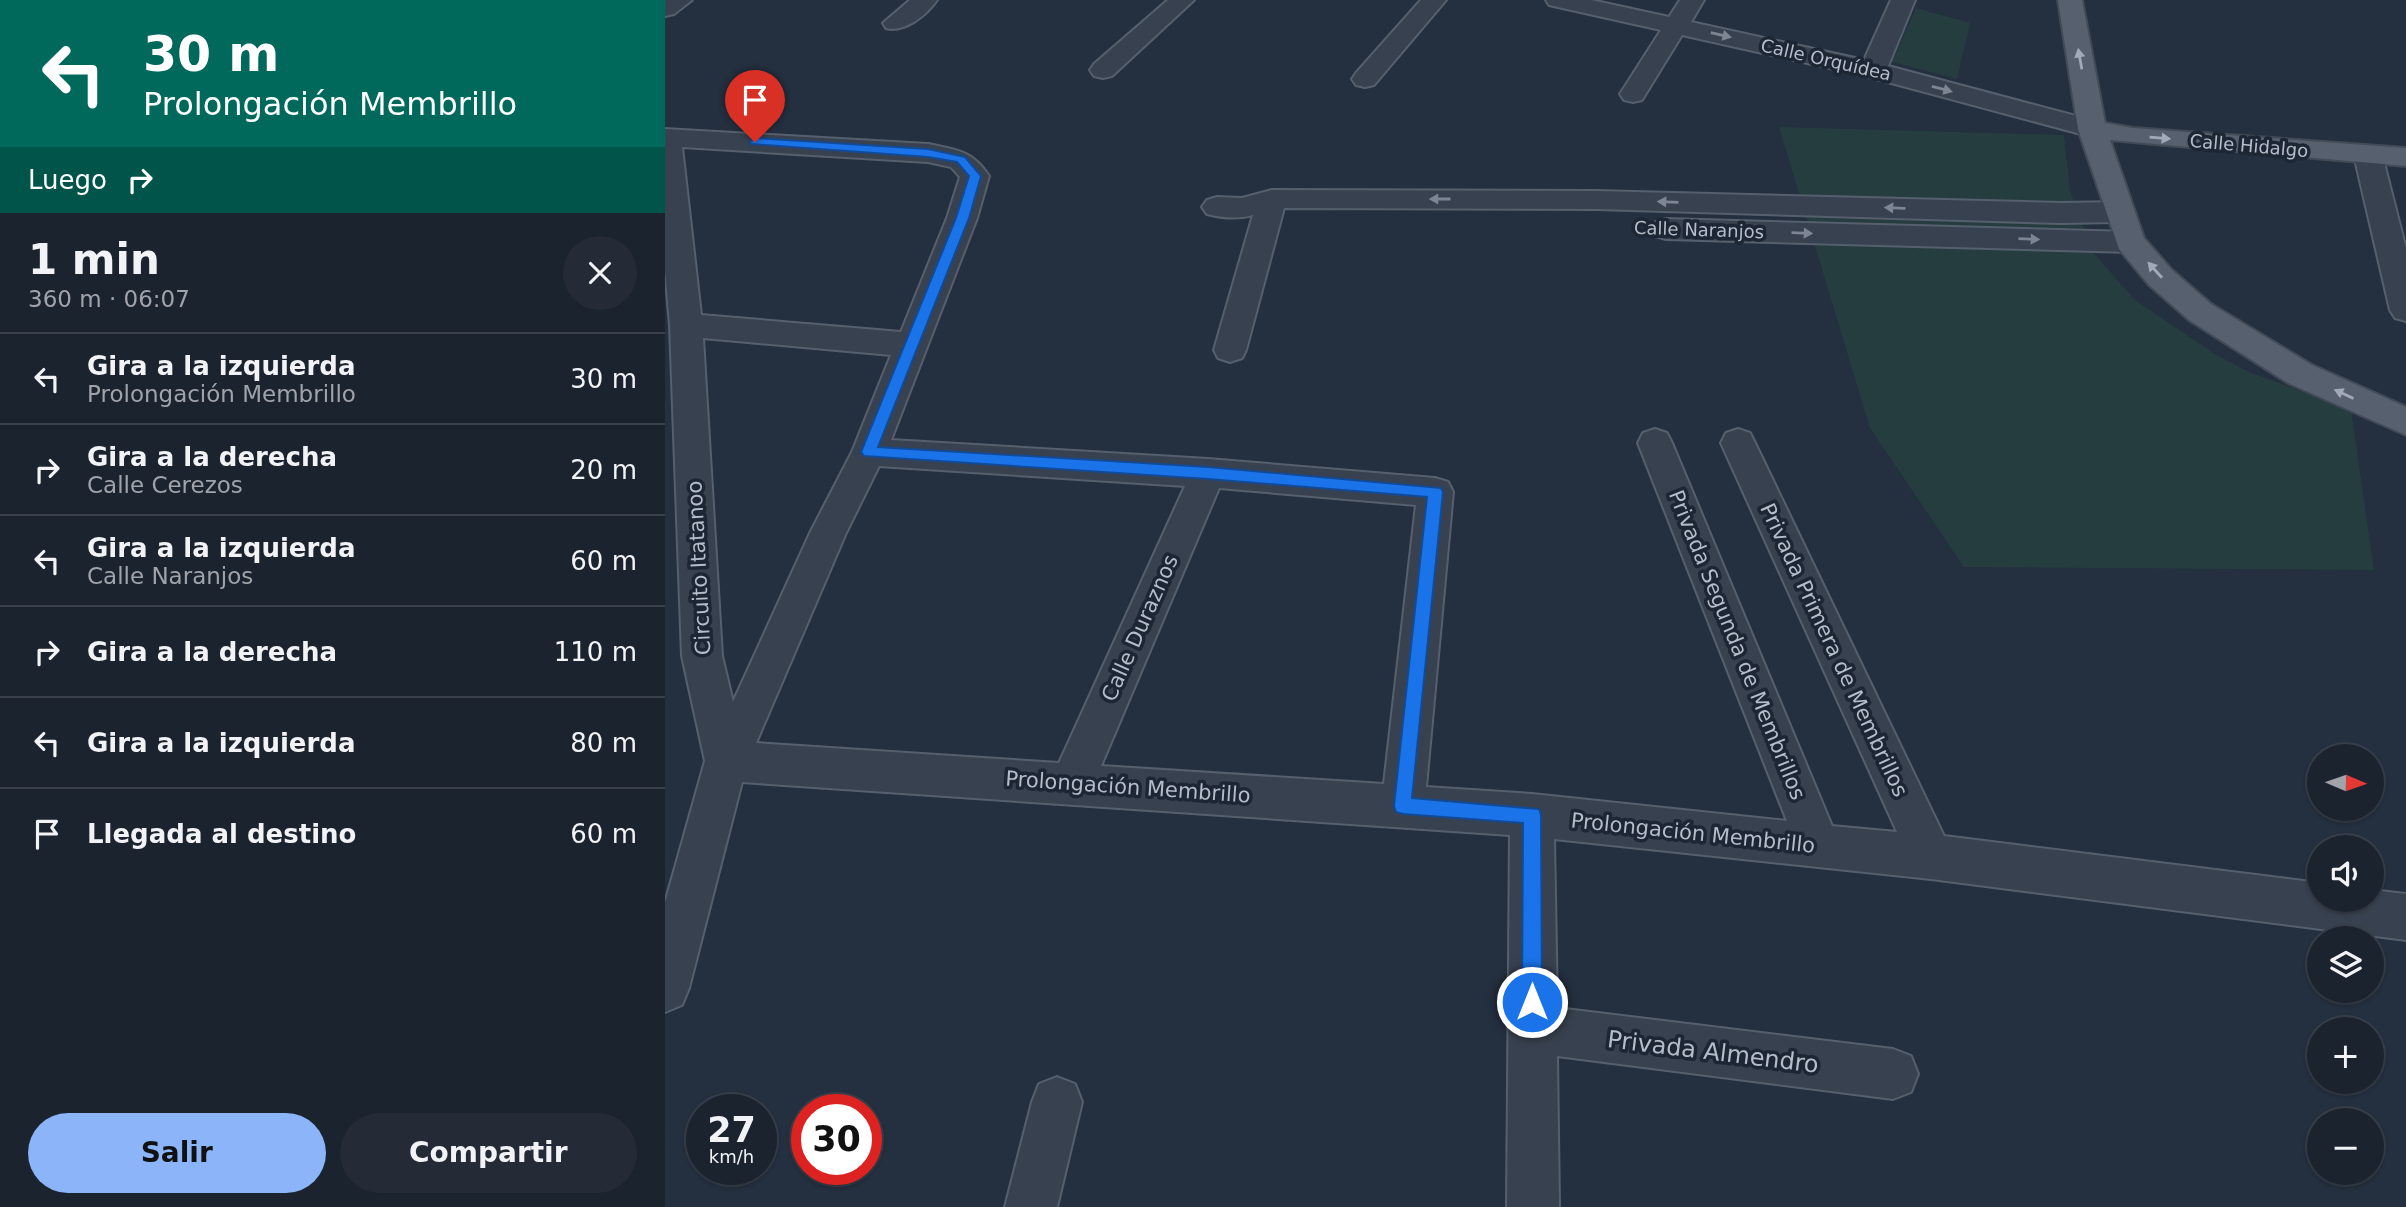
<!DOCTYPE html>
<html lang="es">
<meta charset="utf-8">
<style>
:root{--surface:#1b232f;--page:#242b37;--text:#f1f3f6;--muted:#a0a4aa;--line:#39404b;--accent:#8bb4f9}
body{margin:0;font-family:"DejaVu Sans",sans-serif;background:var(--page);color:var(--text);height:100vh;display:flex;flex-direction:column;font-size:26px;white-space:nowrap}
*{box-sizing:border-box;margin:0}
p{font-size:23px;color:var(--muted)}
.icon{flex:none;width:38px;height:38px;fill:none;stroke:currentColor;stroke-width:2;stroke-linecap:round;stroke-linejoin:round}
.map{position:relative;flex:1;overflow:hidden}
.details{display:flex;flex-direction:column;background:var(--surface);width:665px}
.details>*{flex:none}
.banner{background:#00695c;color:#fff;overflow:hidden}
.needle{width:46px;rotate:92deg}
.controls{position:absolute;left:1642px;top:744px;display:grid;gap:14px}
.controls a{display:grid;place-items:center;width:77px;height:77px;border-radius:50%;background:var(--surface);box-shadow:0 2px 5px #0004,0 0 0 2px var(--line);font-size:35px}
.speed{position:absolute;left:21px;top:1094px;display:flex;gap:14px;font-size:35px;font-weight:700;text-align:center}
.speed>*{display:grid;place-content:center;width:91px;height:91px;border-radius:50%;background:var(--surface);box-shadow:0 2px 5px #0004,0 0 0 2px var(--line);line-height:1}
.speed small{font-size:18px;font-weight:400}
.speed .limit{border:10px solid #d22;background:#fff;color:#111}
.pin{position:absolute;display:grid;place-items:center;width:60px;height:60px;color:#fff;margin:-72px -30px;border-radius:50% 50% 50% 0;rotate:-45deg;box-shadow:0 0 7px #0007}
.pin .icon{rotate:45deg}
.me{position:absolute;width:77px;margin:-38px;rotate:0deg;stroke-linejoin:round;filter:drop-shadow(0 0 5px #0008)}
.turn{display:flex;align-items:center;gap:24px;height:147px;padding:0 28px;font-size:32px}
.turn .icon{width:91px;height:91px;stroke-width:2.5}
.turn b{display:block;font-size:49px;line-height:60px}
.then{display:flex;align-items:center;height:66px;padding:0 28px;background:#0003;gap:14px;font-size:26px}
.round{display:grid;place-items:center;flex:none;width:74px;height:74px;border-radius:37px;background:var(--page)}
.summary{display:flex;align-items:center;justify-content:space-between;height:119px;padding:0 28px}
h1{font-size:42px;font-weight:700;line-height:52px}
.action{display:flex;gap:14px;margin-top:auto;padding:14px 28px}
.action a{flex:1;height:80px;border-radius:42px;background:var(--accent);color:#111;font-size:28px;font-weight:700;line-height:80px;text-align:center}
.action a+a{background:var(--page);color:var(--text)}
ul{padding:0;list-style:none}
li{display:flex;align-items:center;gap:21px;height:91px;padding:0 28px;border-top:2px solid var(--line)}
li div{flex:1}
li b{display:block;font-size:26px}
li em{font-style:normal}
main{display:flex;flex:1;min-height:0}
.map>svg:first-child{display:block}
</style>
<main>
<section class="details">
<div class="banner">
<div class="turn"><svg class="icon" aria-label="left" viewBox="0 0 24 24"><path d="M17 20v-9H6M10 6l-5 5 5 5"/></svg><div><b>30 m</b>Prolongación Membrillo</div></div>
<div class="then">Luego<svg class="icon" aria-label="right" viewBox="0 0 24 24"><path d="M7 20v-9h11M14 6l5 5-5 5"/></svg></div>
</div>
<div class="summary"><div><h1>1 min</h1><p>360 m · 06:07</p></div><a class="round"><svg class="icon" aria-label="close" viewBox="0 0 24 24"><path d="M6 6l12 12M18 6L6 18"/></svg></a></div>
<ul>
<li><svg class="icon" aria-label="left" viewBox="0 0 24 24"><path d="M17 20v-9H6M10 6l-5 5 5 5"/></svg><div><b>Gira a la izquierda</b><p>Prolongación Membrillo</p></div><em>30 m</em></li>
<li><svg class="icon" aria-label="right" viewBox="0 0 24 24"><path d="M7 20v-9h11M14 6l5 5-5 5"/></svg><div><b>Gira a la derecha</b><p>Calle Cerezos</p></div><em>20 m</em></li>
<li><svg class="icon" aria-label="left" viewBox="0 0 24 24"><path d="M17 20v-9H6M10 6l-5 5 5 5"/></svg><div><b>Gira a la izquierda</b><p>Calle Naranjos</p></div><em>60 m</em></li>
<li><svg class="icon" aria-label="right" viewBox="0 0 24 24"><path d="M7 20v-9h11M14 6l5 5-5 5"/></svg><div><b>Gira a la derecha</b></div><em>110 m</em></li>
<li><svg class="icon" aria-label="left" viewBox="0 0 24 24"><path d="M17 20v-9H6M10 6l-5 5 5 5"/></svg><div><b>Gira a la izquierda</b></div><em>80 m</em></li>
<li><svg class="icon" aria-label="arrive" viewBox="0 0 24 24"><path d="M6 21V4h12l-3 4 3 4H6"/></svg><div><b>Llegada al destino</b></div><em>60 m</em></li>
</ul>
<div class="action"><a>Salir</a><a>Compartir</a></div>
</section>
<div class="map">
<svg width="1741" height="1207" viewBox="0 0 1741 1207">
<rect width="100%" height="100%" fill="#242f3f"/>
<g fill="#263d40">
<path d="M1251,8L1305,23L1292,79L1227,62Z"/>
<path d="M1114,127L1399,135L1405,191L1427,251L1470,300L1550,354L1586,373L1686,409L1709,570L1299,567L1205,428Z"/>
</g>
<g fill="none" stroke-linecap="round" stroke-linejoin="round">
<defs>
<g id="minor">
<path d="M0,0H27L9,14L0,16Z"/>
<path d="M245,0H272C262,15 239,33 221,28L218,23Z"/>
<path d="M503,0H529L447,76L438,78L429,76L425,70L429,64Z"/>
<path d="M756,0H781L709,85L700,87L691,85L687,79L691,73Z"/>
<path d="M881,0H926L1004,17L1015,0H1039L1026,22L1199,60L1226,0H1250L1223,66L1437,123L1441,129L1437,135L1427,137L1204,77L1017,35L977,100L968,102L959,100L955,94L996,30L884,5Z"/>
<path d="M0,129L263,144C291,150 307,150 324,176L312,218L226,440L543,459L770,478L783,482L788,492L761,787L867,794L1122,821L973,443L978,433L990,429L1002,433L1007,443L1167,826L1232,832L1056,443L1061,433L1073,429L1085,433L1090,443L1279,836L1654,883V900H1706V890L1741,894V940L1266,879L889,839L892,1008L1228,1049L1246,1056L1253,1074L1246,1092L1228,1099L892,1056L894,1207H842L845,835L77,782L24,988L17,1005L0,1012V903L40,761L17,656L5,325L0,269ZM17,147L263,162L286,167L295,177L282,218L236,332L36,315ZM38,338L226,355L187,452L145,533L68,702L57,656ZM214,466L520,486L394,763L91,743L181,533ZM554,488L751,505L719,784L436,766Z"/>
<path d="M1703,146L1713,149L1717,155L1741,249V321L1730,318L1725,310L1689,155L1693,149Z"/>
<path d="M607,190L931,191L1396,203L1453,202L1463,205L1468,212L1463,219L1453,222L1396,223L931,209L619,208L581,350L577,358L565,362L553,358L549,350L588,215C573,219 557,218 542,214L537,207L542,200L552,197L577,198Z"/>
<path d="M1001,219L1465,232L1476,235L1480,242L1476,249L1465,252L1001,239L991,236L986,229L991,222Z"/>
<path d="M392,1077L410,1084L417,1102L392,1207H340L367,1102L374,1084Z"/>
</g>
<path id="major" d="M1393,0H1417L1440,123L1468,128L1741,148V166L1445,140L1479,238L1506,269L1546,304L1647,365L1741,407V435L1623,383L1524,320L1484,285L1454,249L1413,129Z"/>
</defs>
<use href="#minor" stroke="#565f6d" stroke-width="4"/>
<use href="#major" stroke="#424a58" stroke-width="4"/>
<use href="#minor" fill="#38414f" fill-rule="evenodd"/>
<use href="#major" fill="#57606f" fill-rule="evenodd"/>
</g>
<defs><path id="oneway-solid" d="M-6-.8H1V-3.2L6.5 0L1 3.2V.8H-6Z" transform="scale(1.75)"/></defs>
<g fill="#7d8593">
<use href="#oneway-solid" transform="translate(1056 35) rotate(13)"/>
<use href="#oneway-solid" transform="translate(1277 89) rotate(15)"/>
<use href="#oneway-solid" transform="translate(775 199) rotate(-180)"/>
<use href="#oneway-solid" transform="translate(1003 202) rotate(-178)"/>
<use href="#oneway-solid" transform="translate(1230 208) rotate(-178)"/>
<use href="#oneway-solid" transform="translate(1137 233) rotate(2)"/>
<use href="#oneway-solid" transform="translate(1364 239) rotate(2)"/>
</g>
<g fill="#a2aab8">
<use href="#oneway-solid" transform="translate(1415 59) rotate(-100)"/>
<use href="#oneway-solid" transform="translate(1495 138) rotate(5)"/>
<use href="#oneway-solid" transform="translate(1490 270) rotate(-132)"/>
<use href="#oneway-solid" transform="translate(1679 394) rotate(-155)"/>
</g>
<path fill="#1a73e8" stroke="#114b97" stroke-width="2" d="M90,138L263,149L300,157L316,176L304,218L213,447L543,467L776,488L778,492L747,798L874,809L876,815L877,1002L874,1009L867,1012L860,1009L857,1002L858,823L738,814L731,812L729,806L762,497L543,479L199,456L196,452L291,218L304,176L292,162L263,157L86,144L85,142Z"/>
<g text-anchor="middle" stroke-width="7" stroke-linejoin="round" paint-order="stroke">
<g font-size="18" fill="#b5bcca" stroke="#1d2634">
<text transform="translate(1161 60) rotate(13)" y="6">Calle Orquídea</text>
<text transform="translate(1584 146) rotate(5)" y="6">Calle Hidalgo</text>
<text transform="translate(1034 230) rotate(2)" y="6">Calle Naranjos</text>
</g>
<g font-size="21" fill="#b5bcca" stroke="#1d2634">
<text transform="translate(34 568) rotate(-93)" y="7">Circuito Itatanoo</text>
<text transform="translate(475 628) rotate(-66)" y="7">Calle Duraznos</text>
<text transform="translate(1072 645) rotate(68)" y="7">Privada Segunda de Membrillos</text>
<text transform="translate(1169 650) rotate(65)" y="7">Privada Primera de Membrillos</text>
<text transform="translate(463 787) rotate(4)" y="7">Prolongación Membrillo</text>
<text transform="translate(1028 833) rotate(6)" y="7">Prolongación Membrillo</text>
</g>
<g font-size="24" fill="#b5bcca" stroke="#1d2634">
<text transform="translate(1048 1052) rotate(7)" y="8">Privada Almendro</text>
</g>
</g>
</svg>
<div class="controls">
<a><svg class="needle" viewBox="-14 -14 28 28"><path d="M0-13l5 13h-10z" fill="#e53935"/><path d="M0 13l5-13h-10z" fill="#a0a4aa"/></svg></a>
<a><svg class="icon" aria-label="sound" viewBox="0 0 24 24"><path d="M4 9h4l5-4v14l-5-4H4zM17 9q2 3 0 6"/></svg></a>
<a><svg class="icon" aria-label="layers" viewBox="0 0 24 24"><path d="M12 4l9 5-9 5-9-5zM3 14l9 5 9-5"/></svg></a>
<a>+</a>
<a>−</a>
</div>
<div class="speed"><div>27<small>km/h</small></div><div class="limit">30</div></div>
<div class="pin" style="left:90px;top:142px;background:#d93025"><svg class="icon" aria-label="arrive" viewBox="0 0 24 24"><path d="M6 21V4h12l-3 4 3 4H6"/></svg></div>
<svg class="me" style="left:867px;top:1002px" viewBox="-20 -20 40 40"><circle r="17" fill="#1a73e8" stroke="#fff" stroke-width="3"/><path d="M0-11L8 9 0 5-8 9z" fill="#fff"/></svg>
</div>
</main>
